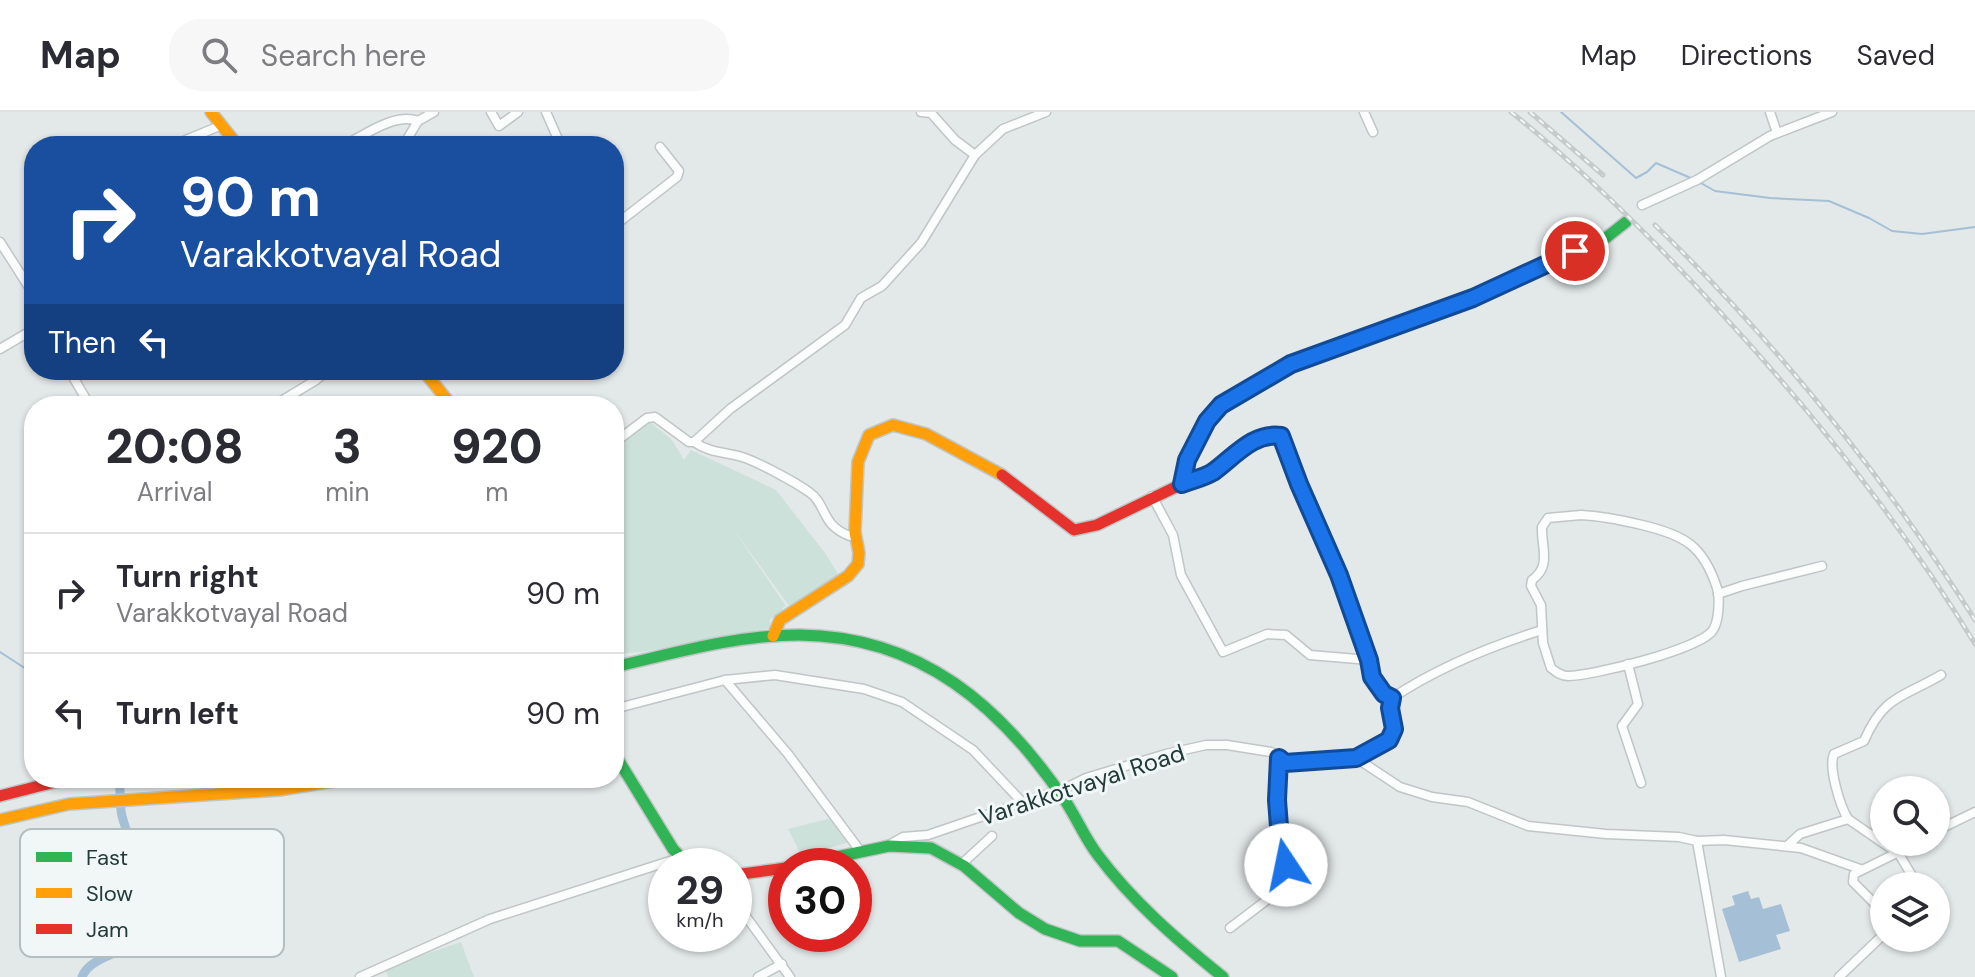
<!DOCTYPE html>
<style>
:root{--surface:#fff;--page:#f7f7f7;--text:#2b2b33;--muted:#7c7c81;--line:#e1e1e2}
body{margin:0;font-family:"DM Sans",sans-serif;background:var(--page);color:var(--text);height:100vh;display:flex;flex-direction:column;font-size:30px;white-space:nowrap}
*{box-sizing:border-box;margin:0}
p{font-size:26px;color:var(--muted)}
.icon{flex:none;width:44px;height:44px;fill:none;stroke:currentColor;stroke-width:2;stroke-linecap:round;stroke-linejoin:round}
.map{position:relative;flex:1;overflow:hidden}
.sheet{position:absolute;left:24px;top:284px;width:600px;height:392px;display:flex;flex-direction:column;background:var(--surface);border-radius:32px;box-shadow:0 2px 6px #0004}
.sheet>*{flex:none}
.hud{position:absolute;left:24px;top:24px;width:600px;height:244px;border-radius:32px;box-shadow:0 2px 6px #0004;background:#1a4fa0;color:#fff;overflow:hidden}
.buttons{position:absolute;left:1870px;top:664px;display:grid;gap:16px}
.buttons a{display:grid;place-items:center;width:80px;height:80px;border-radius:50%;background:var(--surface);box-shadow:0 2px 6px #0004;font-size:40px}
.speed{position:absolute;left:648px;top:736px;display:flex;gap:16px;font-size:40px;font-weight:700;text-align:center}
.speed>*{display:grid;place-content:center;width:104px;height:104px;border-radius:50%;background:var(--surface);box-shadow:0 2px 6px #0004;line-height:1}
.speed small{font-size:20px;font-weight:400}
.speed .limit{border:12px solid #d22;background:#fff;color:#111}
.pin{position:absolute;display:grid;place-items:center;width:68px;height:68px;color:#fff;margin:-34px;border:4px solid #fff;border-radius:50%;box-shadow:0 2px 8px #0007}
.me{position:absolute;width:88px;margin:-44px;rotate:349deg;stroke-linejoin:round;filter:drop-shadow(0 0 6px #0008)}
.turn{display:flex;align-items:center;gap:28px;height:168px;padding:0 24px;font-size:36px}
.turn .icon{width:104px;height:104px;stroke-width:2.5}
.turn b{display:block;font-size:56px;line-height:68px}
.then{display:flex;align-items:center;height:76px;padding:0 24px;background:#0003;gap:16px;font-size:30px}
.eta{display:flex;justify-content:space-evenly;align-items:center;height:136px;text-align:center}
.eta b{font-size:48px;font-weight:800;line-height:56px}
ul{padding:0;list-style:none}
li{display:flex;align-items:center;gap:24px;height:120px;padding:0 24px;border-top:2px solid var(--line)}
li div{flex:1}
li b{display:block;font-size:30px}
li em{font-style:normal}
header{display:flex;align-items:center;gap:48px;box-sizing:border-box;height:112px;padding:0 40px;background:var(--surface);border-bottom:2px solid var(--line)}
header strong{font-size:38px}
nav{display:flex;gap:44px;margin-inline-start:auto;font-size:28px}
.search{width:560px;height:72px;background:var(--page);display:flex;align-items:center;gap:20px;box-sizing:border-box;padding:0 28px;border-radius:32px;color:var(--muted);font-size:30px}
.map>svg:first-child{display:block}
</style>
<header>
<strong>Map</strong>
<div class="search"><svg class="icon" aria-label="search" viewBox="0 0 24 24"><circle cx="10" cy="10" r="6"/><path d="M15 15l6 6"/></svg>Search here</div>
<nav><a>Map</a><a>Directions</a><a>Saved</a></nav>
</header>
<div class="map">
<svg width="1975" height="865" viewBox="0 0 1975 865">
<rect width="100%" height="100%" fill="#e3e8e8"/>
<g fill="#cce1d9">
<path d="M649,309L672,328L684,348L691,338L776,378L825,441L840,465L790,495L731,414L786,494L782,496L783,500L770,507V516L641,540L616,542L614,536V337Z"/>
<path d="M832,706L847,731L801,743L788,717Z"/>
<path d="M461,830L474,865H388L385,856Z"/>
</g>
<path fill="#a5c0d6" d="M1748,779L1751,787L1759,785L1763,797L1781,792L1790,819L1776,823L1781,837L1739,850L1722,797L1735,793L1732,784Z"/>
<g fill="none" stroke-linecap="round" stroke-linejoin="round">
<g stroke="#a5c0d6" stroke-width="2">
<path d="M1561,0L1636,66L1647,60L1656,51L1693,67"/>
<path d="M1699,70L1715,79L1770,86L1829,89L1869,106L1892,119L1922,122L1975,115"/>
<path d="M0,540L34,562"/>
</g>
<path stroke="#a5c0d6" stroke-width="9" d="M82,865C89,846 118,843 132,831C138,826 145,818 148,812C156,790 128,728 122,704C119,692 121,679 119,666"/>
<defs>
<g id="street">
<path d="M491,0L499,14L518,0"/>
<path d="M546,0L561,34"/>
<path d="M921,0L931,1L955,28L975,43"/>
<path d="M1364,0L1373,20"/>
<path d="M1770,0L1777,21"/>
<path d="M171,34L222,13"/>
<path d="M343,34C363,24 395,0 418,9"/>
<path d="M403,34L418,9L434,0"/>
<path d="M1642,93L1697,68L1770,24L1832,0"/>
<path d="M614,114L677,65L679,59L660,35"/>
<path d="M0,130L34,183"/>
<path d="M0,237L34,217"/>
<path d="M69,258L90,294"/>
<path d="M273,294L316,268L328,258"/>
<path d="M694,330C710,341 725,340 742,345C758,350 795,370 809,380C827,392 821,414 850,424L855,420"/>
<path d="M614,331L647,306L655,305L689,330H694L730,297L845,213L861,186L882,174L921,131L975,43L1003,17L1046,0"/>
<path d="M1182,372C1192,368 1203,366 1213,359C1233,345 1253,320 1281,324L1299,372L1339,463L1372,565L1384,582L1392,586"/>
<path d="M1152,384L1173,423L1181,463L1223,540L1267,522L1286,523L1310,543L1369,548"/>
<path d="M1581,403C1603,404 1621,408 1642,413C1684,423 1703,433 1717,476C1720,486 1719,509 1713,518C1701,537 1592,564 1568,564C1561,564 1556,560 1551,556L1543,531L1541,493L1531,474L1532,468C1552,454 1541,435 1542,415L1548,406Z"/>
<path d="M1718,482L1742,474L1822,454"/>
<path d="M1628,552L1638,592L1622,614L1641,671"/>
<path d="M725,568L788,642L861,740"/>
<path d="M614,597L725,568L775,563L864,577L902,590L973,638L1023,691"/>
<path d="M1356,646C1369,639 1395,631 1393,613C1392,602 1390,596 1392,586C1437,556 1491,534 1542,518"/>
<path d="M1848,707C1840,694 1828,655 1834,642L1864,629C1884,583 1902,586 1941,563"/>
<path d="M1936,719L1975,700"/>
<path d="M1697,729L1724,728L1801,736L1860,757"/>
<path d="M889,733L903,725L928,723L1068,675L1086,666L1166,642L1206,633H1227L1271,640L1285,651L1356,646L1400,675L1432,685L1468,690L1528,714L1606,722L1679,725L1697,729L1721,865"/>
<path d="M1787,734L1800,722L1848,707L1899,742L1918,774"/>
<path d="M964,754L966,748L992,724"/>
<path d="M734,788L790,865"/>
<path d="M1884,801L1853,770L1854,762L1919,730"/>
<path d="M1230,816L1280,778L1286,753L1280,728L1277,688L1279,646"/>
<path d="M360,865L490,807L679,746"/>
<path d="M758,865L782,852"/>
<path d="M1839,865L1884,822"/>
</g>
<g id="fast">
<path d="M1425,203L1473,186L1607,125L1626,110"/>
<path d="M614,555C675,541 737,523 799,523C921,524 1001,594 1066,690C1077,707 1085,726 1097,742C1132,789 1177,828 1223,865"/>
<path d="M614,641L673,737L689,754"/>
<path d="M794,754L889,734L931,736L964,754L1019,801L1045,817L1080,829H1118L1172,865"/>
</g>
<g id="slow">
<path d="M211,0L238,34"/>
<path d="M423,258L452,294"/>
<path d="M773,524L780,508L848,464L858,452L859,441L855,420L858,350L869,323L893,313L926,322L1002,363"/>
<path d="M0,708L69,692L279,678L352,666"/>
</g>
<g id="jam">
<path d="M1002,363L1074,418L1097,413L1182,372L1187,348L1207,309L1221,293L1291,252L1425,203"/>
<path d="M0,684L71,666"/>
<path d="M734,763L786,756"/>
</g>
</defs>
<use href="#street" stroke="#c0c5c5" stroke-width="11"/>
<use href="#fast" stroke="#bfc6c5" stroke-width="14"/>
<use href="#slow" stroke="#bfc6c5" stroke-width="14"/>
<use href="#jam" stroke="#bfc6c5" stroke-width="14"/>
<use href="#street" stroke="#fbfcfc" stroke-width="8"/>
<use href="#fast" stroke="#30b455" stroke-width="11"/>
<use href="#slow" stroke="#ff9f0a" stroke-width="11"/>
<use href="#jam" stroke="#e5322d" stroke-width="11"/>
<defs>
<g id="rail">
<path d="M1511,0C1587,61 1655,129 1721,201C1815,303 1903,413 1975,532"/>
<path d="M1530,0L1603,63"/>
<path d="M1655,113C1777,231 1884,365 1975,508"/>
</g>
</defs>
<use href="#rail" stroke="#c6caca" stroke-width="5"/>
<use href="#rail" stroke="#f1f7f6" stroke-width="2" stroke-dasharray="6" stroke-linecap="butt"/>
</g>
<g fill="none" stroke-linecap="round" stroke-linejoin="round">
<defs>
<path id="route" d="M1286,753L1280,728L1277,688L1279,646L1285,651L1356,646L1389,628L1394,617L1390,596L1392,586L1384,582L1372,565L1369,548L1339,463L1299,372L1281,324C1253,320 1234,345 1213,360C1203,366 1192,368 1182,372L1187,348L1207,309L1221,293L1291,252L1473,186L1575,139"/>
</defs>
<use href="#route" stroke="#114b97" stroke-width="20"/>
<use href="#route" stroke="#1a73e8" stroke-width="14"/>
</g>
<g text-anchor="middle" stroke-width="6" stroke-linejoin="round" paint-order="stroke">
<g font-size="24" fill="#223a3a" stroke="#f1f7f6">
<text transform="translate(1082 673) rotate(-18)" y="8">Varakkotvayal Road</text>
</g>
</g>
<rect x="20" y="717" width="264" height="128" rx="12" fill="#f1f7f6" stroke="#b3bebe" stroke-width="2"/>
<rect x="36" y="740" width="36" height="10" fill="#30b455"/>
<rect x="36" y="776" width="36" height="10" fill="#ff9f0a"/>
<rect x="36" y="812" width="36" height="10" fill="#e5322d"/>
<g font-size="22" fill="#223a3a">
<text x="86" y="753">Fast</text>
<text x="86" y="789">Slow</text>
<text x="86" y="825">Jam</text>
</g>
</svg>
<div class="buttons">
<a><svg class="icon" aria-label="search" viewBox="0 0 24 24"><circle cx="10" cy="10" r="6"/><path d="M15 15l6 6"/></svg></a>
<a><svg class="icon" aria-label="layers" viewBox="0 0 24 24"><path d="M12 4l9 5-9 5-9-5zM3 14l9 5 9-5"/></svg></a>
</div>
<div class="speed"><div>29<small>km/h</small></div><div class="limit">30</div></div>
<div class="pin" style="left:1575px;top:139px;background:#d93025"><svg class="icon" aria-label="arrive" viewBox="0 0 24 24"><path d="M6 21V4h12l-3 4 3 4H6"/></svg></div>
<svg class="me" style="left:1286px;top:753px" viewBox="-20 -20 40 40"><circle r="19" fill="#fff"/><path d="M0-13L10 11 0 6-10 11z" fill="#1a73e8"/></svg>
<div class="hud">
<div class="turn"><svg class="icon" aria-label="right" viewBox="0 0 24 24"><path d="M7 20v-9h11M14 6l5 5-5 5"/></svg><div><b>90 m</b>Varakkotvayal Road</div></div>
<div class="then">Then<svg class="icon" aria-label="left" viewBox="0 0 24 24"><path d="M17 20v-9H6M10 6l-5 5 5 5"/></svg></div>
</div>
<section class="sheet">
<div class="eta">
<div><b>20:08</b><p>Arrival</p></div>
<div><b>3</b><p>min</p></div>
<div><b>920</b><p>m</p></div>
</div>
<ul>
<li><svg class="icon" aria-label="right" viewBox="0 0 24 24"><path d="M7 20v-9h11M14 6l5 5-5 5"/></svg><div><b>Turn right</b><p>Varakkotvayal Road</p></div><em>90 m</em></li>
<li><svg class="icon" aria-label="left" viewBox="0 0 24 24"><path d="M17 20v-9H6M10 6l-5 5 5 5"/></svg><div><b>Turn left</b></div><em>90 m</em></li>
</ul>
</section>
</div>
